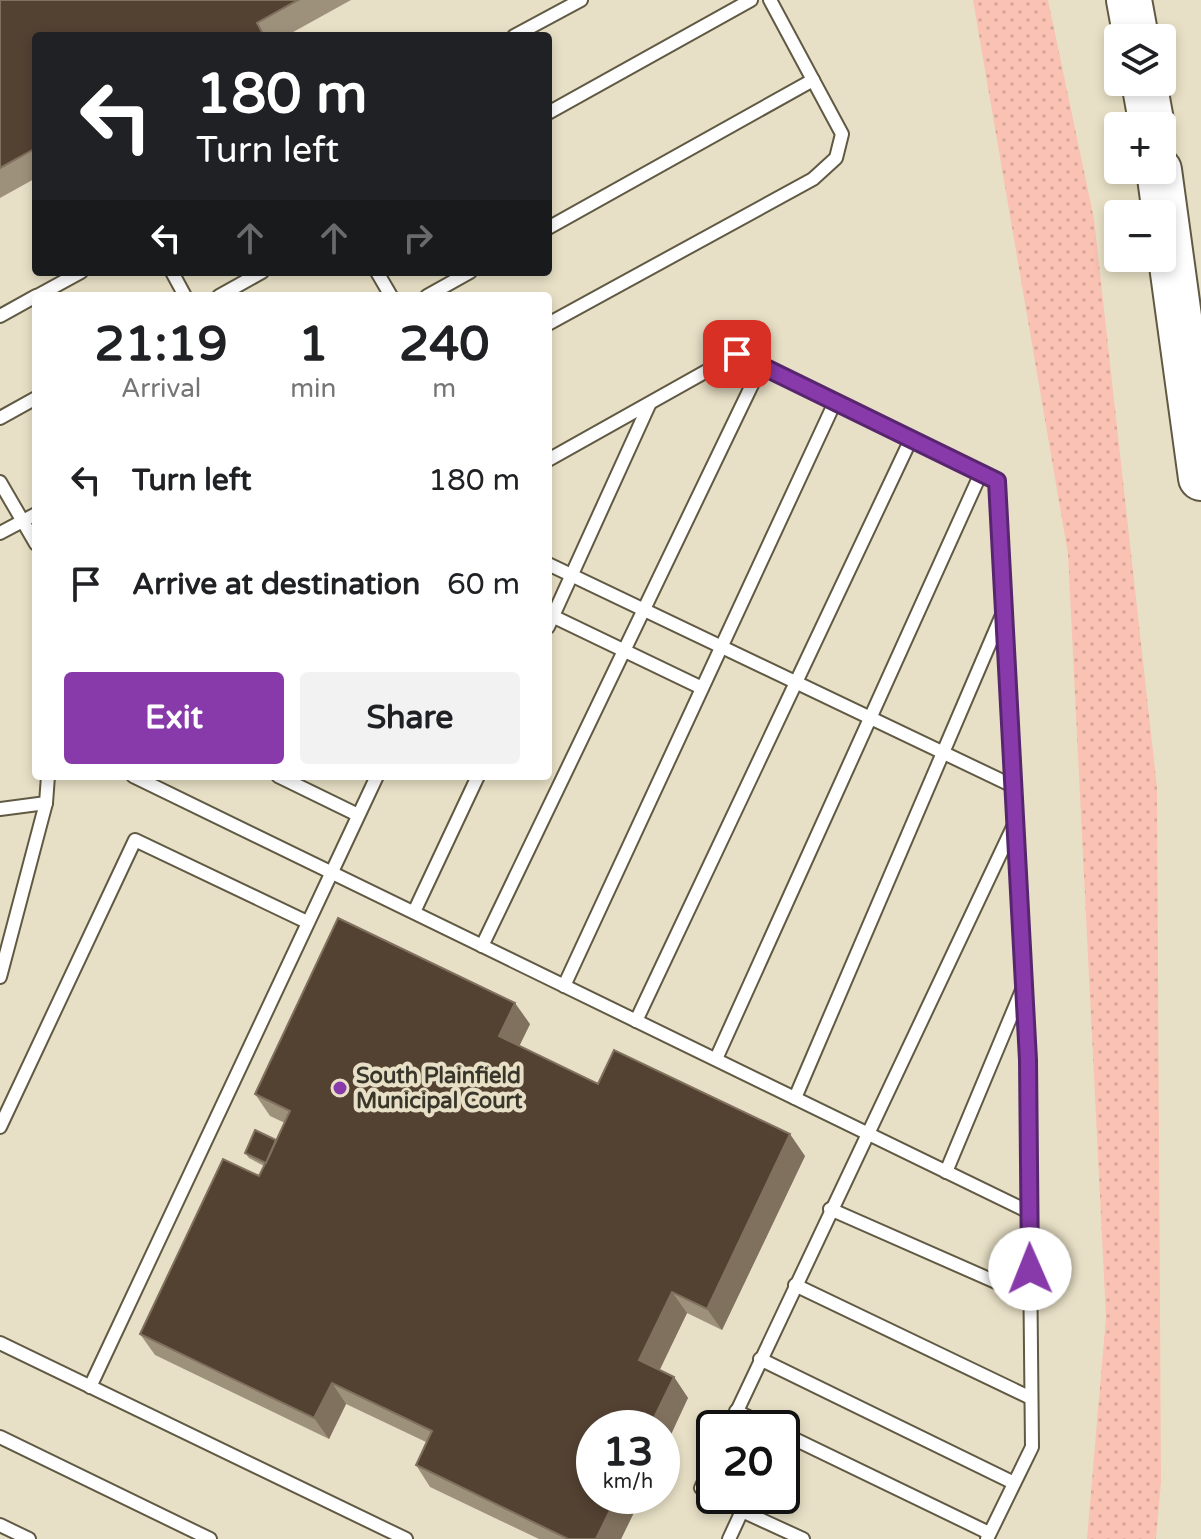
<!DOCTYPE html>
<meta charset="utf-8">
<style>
:root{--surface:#fff;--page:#f2f2f2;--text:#202124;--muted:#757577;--accent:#883aab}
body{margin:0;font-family:"Varela Round",sans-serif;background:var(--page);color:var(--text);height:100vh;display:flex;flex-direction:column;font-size:30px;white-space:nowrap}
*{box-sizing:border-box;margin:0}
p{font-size:26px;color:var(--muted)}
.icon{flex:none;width:44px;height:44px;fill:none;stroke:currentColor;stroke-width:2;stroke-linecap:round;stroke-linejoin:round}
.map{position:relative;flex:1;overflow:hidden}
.drawer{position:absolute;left:32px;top:292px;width:520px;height:488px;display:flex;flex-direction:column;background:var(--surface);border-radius:8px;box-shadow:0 4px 12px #0003}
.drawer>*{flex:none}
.banner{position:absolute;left:32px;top:32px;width:520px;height:244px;border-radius:8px;box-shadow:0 4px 12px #0003;background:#202124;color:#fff;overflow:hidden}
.tools{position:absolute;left:1104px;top:24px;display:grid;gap:16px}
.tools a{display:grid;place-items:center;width:72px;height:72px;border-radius:8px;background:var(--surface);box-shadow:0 4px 12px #0003;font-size:40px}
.speed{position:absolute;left:576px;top:1410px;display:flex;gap:16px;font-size:40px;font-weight:700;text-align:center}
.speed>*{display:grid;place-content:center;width:104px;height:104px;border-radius:50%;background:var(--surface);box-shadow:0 4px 12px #0003;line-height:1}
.speed small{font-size:20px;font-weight:400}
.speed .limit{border:4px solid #111;border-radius:12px;background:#fff;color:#111}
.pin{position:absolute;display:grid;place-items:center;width:68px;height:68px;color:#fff;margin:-34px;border-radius:16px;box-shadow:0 4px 12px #0006}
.me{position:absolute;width:88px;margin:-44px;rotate:359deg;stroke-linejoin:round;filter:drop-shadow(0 0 6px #0008)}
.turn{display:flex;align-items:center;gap:28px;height:168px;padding:0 32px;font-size:36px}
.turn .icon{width:104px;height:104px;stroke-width:2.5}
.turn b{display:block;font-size:56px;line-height:68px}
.lanes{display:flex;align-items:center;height:76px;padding:0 32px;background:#0003;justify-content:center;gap:40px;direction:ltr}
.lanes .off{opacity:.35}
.eta{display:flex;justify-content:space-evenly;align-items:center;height:136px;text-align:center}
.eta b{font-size:48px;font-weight:700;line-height:56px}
.button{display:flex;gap:16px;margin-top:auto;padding:16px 32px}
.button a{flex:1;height:92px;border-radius:8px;background:var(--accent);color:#fff;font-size:32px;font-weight:700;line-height:92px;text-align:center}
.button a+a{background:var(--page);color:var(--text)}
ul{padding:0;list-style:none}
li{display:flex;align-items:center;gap:24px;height:104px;padding:0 32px}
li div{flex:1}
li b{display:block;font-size:30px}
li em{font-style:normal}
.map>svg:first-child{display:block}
</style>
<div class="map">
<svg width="1201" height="1539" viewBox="0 0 1201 1539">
<defs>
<pattern id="grass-dots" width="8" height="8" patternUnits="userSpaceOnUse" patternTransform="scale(2)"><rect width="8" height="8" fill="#f9c2b3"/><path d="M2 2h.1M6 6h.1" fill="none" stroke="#d6a79a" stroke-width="1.8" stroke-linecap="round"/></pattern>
</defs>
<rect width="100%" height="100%" fill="#e8e0c6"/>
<path fill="url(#grass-dots)" d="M973,0H1048L1094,219L1157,788L1161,1482L1156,1539H1087L1106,1317L1068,554Z"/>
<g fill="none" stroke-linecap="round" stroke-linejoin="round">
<defs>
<g id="lane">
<path d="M514,36L581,0"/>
<path d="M548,113L751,0"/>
<path d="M548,228L813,80"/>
<path d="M172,272L185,296"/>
<path d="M377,272L391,296"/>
<path d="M37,296L81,272"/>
<path d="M219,296L262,272"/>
<path d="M427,296L470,272"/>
<path d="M0,316L36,296"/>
<path d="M548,324L813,179L836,158L842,134L770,0"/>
<path d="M0,418L36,398"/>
<path d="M548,460L737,354L997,481L1028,1060L1032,1447L987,1539"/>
<path d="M0,482L36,544"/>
<path d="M0,533L36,514"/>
<path d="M548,564L1013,786"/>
<path d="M548,614L702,688"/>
<path d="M548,627L649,405"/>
<path d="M133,776L1029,1212"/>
<path d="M278,776L358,815"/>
<path d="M0,809L46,803L48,776"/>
<path d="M414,912L478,776"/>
<path d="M482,946L761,366"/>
<path d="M0,977L46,803"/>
<path d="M564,986L835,402"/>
<path d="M636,1021L911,439"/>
<path d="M716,1059L981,473"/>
<path d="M795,1098L1002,615"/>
<path d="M0,1127L135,840L307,922"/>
<path d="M946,1172L1022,990"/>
<path d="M830,1209L1030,1297"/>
<path d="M795,1285L1031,1398"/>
<path d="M0,1343L406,1539"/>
<path d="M760,1359L1014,1483"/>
<path d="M90,1387L377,776"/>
<path d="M736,1411L771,1428"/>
<path d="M729,1428L1013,827"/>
<path d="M782,1433L989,1533"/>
<path d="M0,1437L210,1539"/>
<path d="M714,1460L701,1488L714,1496"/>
<path d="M714,1496L742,1511L729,1539"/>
<path d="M742,1511L803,1539"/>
<path d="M0,1525L29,1539"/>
</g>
<g id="highway">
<path d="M1129,0L1136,38"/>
<path d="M1144,82L1152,126"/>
<path d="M1159,170L1201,478"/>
</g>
</defs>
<use href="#lane" stroke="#605943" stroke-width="16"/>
<use href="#highway" stroke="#605943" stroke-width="48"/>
<use href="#lane" stroke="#fff" stroke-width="12"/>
<use href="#highway" stroke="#fff" stroke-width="44"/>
</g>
<g fill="#9e917c">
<path d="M0,0H351L286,36H36V178L0,198Z"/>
<path d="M530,1024L519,1046L598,1084L805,1156L722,1330L687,1313L659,1370L674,1377L688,1398L594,1496H642L621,1539H539L430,1487L416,1465L426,1442L346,1404L329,1439L155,1355L140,1334L259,1176L264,1166L249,1158L245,1153L276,1140L285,1123L270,1116L255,1094Z"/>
</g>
<g fill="#80715e">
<path d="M515,1003L530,1024L514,1057L499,1036Z"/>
<path d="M790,1134L805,1156L722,1330L707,1309Z"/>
<path d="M672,1292L687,1313L654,1382L639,1360Z"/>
<path d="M674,1377L688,1398L662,1454V1428H649Z"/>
<path d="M332,1383L346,1404L329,1439L314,1418Z"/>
<path d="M617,1496H642L621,1539H596Z"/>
</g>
<g fill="#534232" stroke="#80715e" stroke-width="2">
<path d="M0,0H298L257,23L264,36H36V148L0,168Z"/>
<path d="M338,918L515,1003L499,1036L598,1084L614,1050L790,1134L707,1309L672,1292L639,1360L674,1377L649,1428H594V1496H617L596,1539H568L416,1465L432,1431L332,1383L314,1418L140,1334L223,1159L259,1176L270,1154L290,1111L255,1094Z"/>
<path d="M255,1130L276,1140L266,1163L245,1153Z"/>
</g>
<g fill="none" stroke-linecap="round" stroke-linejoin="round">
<defs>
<path id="route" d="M737,354L997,481L1028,1060L1030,1269"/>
</defs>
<use href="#route" stroke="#58266f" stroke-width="20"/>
<use href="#route" stroke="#883aab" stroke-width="14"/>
</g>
<circle fill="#883aab" stroke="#e8e0c6" stroke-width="3" cx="340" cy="1088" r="8"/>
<g text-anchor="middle" stroke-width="8" stroke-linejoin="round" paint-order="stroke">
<g font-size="22" font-weight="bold" fill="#38352b" stroke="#e8e0c6" text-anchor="start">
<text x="356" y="1083">South Plainfield<tspan x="356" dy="25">Municipal Court</tspan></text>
</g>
</g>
</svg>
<div class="tools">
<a><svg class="icon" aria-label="layers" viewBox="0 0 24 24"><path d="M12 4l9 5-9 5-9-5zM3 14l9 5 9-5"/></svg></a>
<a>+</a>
<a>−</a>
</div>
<div class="speed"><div>13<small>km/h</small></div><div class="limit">20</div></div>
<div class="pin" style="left:737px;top:354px;background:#d93025"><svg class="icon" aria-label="arrive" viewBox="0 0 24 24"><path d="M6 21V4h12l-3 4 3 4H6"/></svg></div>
<svg class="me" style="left:1030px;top:1269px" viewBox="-20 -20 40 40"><circle r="19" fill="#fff"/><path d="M0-13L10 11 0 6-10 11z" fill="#883aab"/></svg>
<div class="banner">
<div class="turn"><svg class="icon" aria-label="left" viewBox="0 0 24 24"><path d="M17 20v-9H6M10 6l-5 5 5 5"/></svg><div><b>180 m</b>Turn left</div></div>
<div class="lanes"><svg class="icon" aria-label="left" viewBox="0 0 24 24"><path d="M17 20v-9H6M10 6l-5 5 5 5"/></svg><svg class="icon off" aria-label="ahead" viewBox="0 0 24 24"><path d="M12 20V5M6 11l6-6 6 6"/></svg><svg class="icon off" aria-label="ahead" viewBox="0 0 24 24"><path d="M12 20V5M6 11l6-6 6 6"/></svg><svg class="icon off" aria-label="right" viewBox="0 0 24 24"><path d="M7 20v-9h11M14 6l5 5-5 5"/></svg></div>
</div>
<section class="drawer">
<div class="eta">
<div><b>21:19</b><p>Arrival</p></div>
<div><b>1</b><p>min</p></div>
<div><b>240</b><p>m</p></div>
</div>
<ul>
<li><svg class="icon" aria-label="left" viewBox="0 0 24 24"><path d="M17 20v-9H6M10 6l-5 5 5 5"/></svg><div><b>Turn left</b></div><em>180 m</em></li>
<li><svg class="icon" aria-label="arrive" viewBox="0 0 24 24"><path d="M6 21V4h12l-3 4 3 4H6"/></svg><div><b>Arrive at destination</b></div><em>60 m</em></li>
</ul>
<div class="button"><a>Exit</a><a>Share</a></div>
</section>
</div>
